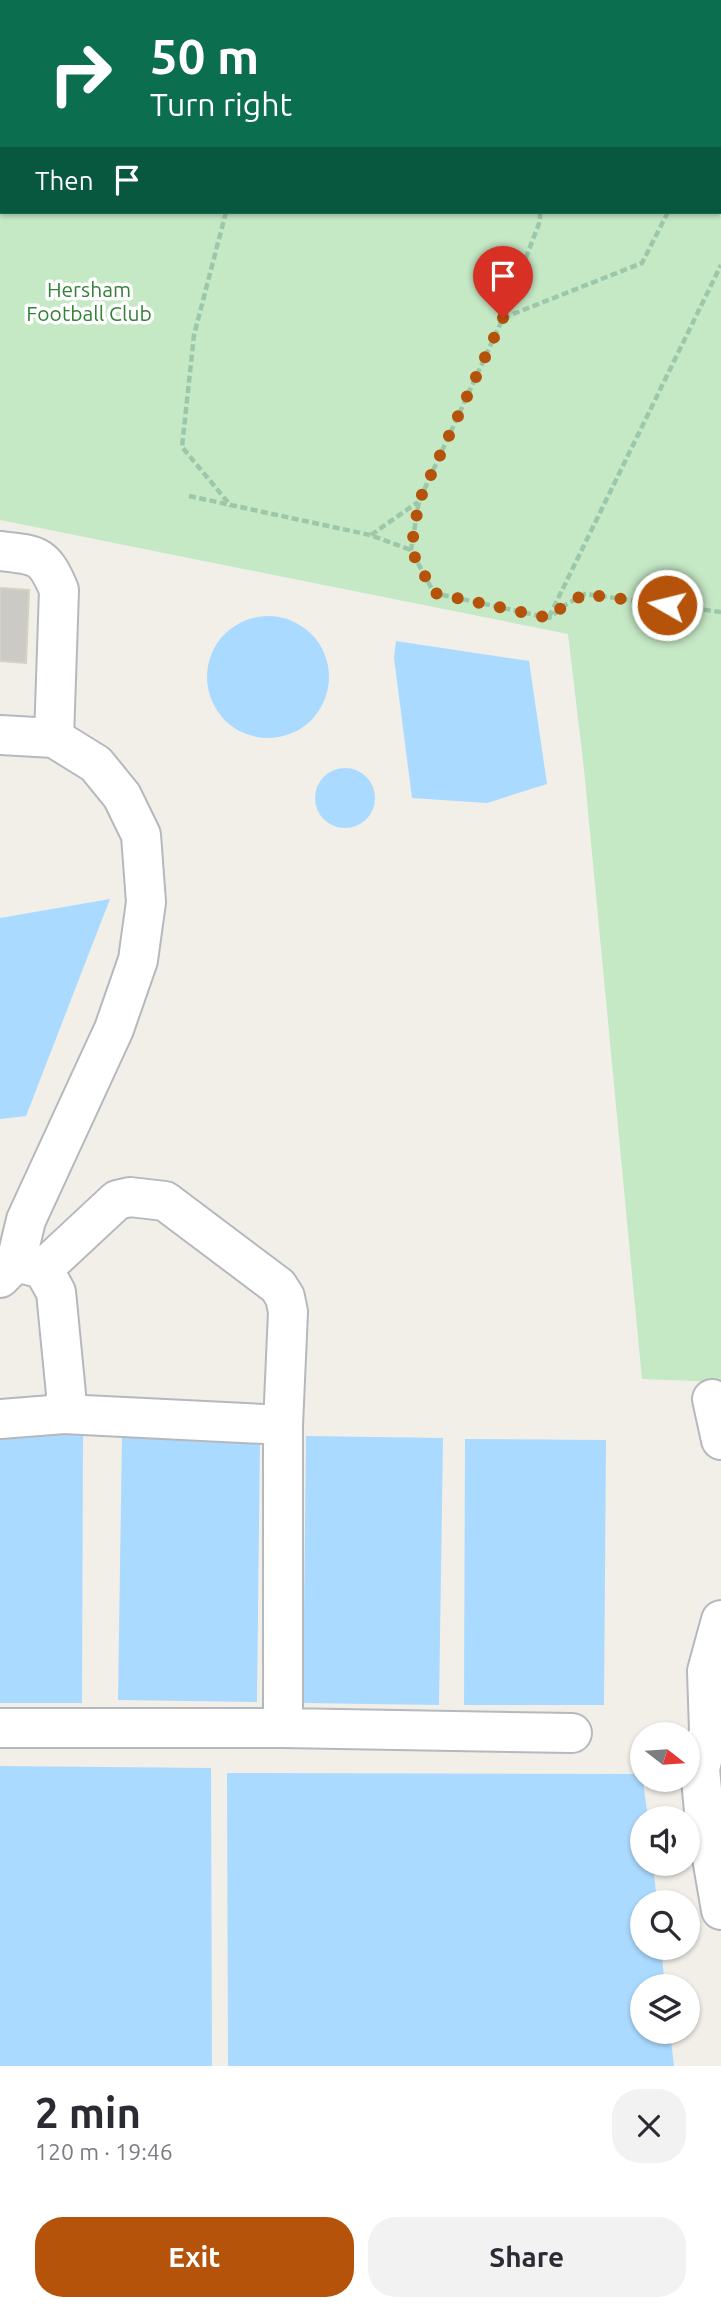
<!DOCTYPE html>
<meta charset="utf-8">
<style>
:root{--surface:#fff;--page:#f2f2f3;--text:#2b2b33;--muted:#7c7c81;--accent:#b45309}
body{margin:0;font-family:Ubuntu,sans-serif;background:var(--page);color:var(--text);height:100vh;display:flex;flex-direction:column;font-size:26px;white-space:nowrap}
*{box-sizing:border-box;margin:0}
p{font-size:23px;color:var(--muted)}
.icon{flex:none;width:38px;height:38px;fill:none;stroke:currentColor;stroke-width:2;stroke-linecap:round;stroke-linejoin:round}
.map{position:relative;height:2066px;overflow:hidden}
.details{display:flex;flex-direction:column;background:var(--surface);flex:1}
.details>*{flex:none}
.guide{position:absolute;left:0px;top:0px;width:721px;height:214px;box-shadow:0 2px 5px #0004;background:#0b6e4f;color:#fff;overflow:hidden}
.needle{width:46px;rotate:107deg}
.buttons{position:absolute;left:630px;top:1722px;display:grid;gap:14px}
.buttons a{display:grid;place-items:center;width:70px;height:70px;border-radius:50%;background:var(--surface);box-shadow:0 2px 5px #0004;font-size:35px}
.pin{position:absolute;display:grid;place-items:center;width:60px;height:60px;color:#fff;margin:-72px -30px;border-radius:50% 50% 50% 0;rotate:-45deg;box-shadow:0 0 7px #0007}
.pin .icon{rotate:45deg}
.me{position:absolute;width:77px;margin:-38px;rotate:278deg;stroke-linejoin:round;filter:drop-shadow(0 0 5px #0008)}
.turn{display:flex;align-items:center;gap:24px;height:147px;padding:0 35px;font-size:32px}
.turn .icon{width:91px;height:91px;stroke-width:2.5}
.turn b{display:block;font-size:49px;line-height:60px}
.then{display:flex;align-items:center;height:66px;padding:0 35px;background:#0003;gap:14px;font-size:26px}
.round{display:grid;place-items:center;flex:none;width:74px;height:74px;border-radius:28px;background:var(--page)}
.head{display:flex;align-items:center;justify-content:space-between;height:119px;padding:0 35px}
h1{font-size:42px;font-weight:700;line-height:52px}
.button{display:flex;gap:14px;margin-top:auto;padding:14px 35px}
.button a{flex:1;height:80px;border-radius:28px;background:var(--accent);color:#fff;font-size:28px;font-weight:700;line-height:80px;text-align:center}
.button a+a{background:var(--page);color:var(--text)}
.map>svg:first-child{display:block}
</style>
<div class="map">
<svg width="721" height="2066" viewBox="0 0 721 2066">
<rect width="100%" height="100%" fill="#f1efe8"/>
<path fill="#c5e8c5" d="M0,0L239,2H2V212H719L721,114V1382L642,1379L584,769L568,634L0,520Z"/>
<g fill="#aadaff">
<circle cx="268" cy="677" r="61"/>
<path d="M396,641L529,661L547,784L487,803L412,798L394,658Z"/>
<circle cx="345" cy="798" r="30"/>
<path d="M110,899L26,1116L0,1119V918Z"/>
<path d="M0,1432L83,1433L82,1703H0Z"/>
<path d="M122,1435L260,1437L257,1702L118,1700Z"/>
<path d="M306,1436L443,1438L439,1705L303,1703Z"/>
<path d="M465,1439L606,1440L604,1705H464Z"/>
<path d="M0,1766L211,1768L212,2066H0Z"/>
<path d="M227,1773L642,1774L648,1818H642V1864H653L657,1902H642V1948H661L665,1986H642V2032H670L674,2066H228Z"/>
</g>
<path fill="#cccac5" stroke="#d6d1c6" stroke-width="2" d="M0,588L29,590L26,663L0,661Z"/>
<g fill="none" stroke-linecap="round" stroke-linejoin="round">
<defs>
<g id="minor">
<path d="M0,551C37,555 44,554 59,590L54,738"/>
<path d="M0,735L54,738L96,764L122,796L141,835L146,902L138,960L114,1029L26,1220L16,1262L0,1278"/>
<path d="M16,1262L43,1269L56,1292L66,1394L64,1414L283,1425V1728L572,1733"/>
<path d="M43,1269L117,1200L130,1197L165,1201L278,1286L285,1297L288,1312L283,1425"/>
<path d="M712,1399L721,1440"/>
<path d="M0,1419L64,1414"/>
<path d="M721,1620L707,1671L709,1731L700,1769L704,1811L721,1910"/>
<path d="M0,1728H283"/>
</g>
</defs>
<use href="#minor" stroke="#b5b8bc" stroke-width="42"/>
<g stroke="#9cc7a9" stroke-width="4.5" stroke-dasharray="7 3.5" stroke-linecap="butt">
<path d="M513,0L515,2"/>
<path d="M633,0V2"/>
<path d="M281,2L282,0"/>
<path d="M719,106L721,102"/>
<path d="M719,151H721"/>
<path d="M226,212L194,335L182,447L231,506"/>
<path d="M668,212L642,263L503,318L419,501L411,550L434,593L549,618L567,604L585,594L721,612"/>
<path d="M503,317L540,221V212"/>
<path d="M189,496L370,535L411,550"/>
<path d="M371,535L418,502"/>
<path d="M549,617L721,265"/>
</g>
<use href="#minor" stroke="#fff" stroke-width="38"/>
</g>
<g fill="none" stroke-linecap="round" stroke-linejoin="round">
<path stroke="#b45309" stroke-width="12" stroke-dasharray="0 21.6" d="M503,318L419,501L411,550L434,593L549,618L566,604L585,594L667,605"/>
</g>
<g text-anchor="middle" stroke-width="7" stroke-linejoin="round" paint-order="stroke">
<g font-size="21" fill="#348238" stroke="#fff">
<text x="89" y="297">Hersham<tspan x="89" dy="24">Football Club</tspan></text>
</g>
</g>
</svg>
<div class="buttons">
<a><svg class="needle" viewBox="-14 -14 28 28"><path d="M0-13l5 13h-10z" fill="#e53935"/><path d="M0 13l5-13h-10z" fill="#7c7c81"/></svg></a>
<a><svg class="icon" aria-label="sound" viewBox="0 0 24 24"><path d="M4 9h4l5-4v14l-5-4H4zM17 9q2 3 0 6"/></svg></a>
<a><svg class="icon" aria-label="search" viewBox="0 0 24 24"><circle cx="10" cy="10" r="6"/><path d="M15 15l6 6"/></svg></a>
<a><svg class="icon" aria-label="layers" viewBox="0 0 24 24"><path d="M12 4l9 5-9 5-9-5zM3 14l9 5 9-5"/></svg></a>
</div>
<div class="pin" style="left:503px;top:318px;background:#d93025"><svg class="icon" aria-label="arrive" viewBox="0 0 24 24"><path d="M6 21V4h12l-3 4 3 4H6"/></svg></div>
<svg class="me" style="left:667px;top:605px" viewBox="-20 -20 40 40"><circle r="17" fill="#b45309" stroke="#fff" stroke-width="3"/><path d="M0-11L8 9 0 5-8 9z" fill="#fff"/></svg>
<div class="guide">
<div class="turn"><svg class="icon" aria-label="right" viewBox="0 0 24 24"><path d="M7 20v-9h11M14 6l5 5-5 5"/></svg><div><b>50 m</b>Turn right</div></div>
<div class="then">Then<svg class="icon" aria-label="arrive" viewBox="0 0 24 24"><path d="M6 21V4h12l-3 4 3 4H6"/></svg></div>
</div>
</div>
<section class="details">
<div class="head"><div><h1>2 min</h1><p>120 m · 19:46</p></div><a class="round"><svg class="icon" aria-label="close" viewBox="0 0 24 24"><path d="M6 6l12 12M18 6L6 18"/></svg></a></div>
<div class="button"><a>Exit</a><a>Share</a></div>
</section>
